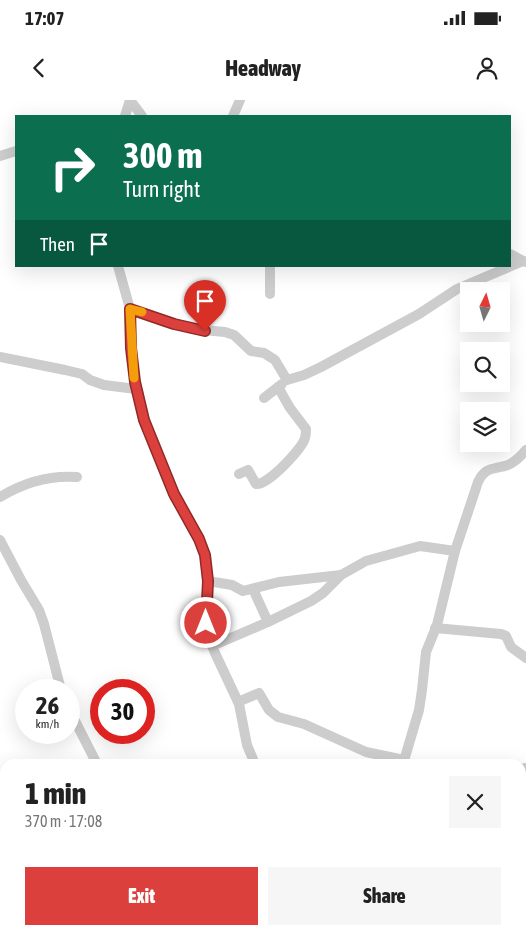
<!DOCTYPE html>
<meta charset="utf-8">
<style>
:root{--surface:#fff;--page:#f6f6f6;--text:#222;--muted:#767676;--accent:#dc403d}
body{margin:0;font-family:"Asap Condensed",sans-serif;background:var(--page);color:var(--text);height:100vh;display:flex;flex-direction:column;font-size:19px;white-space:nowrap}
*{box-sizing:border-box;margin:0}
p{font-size:16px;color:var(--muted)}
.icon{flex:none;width:28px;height:28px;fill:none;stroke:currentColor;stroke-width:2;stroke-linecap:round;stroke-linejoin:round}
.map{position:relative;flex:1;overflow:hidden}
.sheet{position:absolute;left:0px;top:659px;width:526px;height:176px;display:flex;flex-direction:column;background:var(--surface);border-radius:15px 15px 0 0;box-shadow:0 5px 20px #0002}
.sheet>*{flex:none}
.top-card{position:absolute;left:15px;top:15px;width:496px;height:152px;border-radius:0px;box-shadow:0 5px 20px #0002;background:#0b6e4f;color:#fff;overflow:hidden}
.needle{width:32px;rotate:5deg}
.buttons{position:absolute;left:460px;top:182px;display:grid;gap:10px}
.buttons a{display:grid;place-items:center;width:50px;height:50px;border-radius:0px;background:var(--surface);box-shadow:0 5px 20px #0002;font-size:25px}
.speed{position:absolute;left:15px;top:579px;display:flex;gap:10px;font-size:25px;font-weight:700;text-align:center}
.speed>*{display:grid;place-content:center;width:65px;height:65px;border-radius:50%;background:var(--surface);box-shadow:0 5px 20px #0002;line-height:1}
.speed small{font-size:12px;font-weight:400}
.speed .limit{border:8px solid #d22;background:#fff;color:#111}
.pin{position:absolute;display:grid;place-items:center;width:42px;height:42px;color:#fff;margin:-51px -21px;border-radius:50% 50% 50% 0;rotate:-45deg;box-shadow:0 0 5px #0007}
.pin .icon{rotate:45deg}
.me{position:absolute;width:55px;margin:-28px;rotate:0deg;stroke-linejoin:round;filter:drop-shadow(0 0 4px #0008)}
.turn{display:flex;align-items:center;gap:18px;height:105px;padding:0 25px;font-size:22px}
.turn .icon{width:65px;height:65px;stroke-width:2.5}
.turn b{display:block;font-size:35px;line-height:42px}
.then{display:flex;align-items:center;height:48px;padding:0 25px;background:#0003;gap:10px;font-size:19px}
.round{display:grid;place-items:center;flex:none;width:52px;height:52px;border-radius:0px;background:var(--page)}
.headline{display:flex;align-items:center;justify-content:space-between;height:85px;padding:0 25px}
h1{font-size:30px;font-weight:800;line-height:38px}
.action{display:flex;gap:10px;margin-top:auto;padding:10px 25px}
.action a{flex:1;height:58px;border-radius:0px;background:var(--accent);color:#fff;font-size:20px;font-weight:800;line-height:58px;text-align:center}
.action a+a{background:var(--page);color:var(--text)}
.status{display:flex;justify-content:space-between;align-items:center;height:35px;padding:0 25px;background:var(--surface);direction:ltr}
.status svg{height:14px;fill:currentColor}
header{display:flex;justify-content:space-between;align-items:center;height:65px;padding:0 25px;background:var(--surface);font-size:22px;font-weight:800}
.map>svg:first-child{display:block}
</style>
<div class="status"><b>17:07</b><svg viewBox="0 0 49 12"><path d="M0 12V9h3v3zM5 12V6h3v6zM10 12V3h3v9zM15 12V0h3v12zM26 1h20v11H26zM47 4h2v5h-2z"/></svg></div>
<header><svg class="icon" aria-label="back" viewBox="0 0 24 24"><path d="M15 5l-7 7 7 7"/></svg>Headway<svg class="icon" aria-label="person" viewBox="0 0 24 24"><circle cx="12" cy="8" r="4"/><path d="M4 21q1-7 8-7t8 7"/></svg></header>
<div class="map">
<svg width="526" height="834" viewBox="0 0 526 834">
<rect width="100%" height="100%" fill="#fff"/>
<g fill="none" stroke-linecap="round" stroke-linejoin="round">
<g stroke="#cdcdcd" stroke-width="10">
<path d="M130,0L142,16"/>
<path d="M125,16L130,0"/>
<path d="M233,16L240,0"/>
<path d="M0,56L16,51"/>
<path d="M510,154L523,161"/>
<path d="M118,166L130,209L131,248L135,282L144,320L174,394L199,439L205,455L208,481L206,513L207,533L215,553L239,604L247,645L255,664"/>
<path d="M270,166V194"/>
<path d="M130,209L192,229L225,232L234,235L251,251L264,253L275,260L287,280L304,275L321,267L419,214L457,189L523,161L526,162"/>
<path d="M0,257L65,270L82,274L90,280L104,285L136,289"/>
<path d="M264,298L282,284"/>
<path d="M239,374L248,370L256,384C267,386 302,349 305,338C306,335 306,332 306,329L290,308L278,287"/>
<path d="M0,397C23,383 50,375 77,377"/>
<path d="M0,440L21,480L39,510L44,524L61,590"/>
<path d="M208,481L232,485L243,491L279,482L341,475"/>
<path d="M253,489L268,522"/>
<path d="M435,528L501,534L506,536L511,547L526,558"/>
<path d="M212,546L268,522L311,501L323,493L341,475L366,461L420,446L455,451"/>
<path d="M238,602L259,593L269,610L278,617L304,624L366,652L404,660"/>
<path d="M69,609L97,664"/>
<path d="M403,664L419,610L422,590L426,552L437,525L455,451L478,382C486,366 493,370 508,365C515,362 521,356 526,350"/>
<path d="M521,669L526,668"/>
<path d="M521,758L526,756"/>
<path d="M0,785L5,789"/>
<path d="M60,830V834"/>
<path d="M226,830L229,834"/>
<path d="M370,834V830"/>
</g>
</g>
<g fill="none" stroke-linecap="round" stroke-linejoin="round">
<defs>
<path id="route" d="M205,231L174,224L130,209L131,248L135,282L144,320L174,394L199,439L205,455L208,481L206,523"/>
</defs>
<use href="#route" stroke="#8f2a28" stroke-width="12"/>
<use href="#route" stroke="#dc403d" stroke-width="9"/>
<path stroke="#f59e0b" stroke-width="9" d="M134,278L130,209L142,212"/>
</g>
</svg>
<div class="buttons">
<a><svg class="needle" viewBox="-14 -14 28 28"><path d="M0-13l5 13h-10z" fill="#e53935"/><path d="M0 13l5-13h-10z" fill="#767676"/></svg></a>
<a><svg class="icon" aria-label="search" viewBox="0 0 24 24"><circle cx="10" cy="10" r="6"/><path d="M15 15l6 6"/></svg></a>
<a><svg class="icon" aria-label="layers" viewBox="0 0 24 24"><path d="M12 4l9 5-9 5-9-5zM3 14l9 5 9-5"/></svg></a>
</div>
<div class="speed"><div>26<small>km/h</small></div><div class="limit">30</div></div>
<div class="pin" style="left:205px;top:231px;background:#d93025"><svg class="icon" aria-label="arrive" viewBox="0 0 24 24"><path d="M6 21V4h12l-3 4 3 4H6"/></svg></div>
<svg class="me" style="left:206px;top:523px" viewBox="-20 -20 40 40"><circle r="17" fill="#dc403d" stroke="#fff" stroke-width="3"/><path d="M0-11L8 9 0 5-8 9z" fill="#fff"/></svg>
<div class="top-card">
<div class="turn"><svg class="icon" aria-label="right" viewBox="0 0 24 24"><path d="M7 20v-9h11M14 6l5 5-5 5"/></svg><div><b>300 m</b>Turn right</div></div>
<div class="then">Then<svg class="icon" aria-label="arrive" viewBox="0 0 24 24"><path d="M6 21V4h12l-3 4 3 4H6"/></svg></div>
</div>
<section class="sheet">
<div class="headline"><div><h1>1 min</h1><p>370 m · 17:08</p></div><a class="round"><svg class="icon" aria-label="close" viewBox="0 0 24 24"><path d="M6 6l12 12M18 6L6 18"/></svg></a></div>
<div class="action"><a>Exit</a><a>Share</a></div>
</section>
</div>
